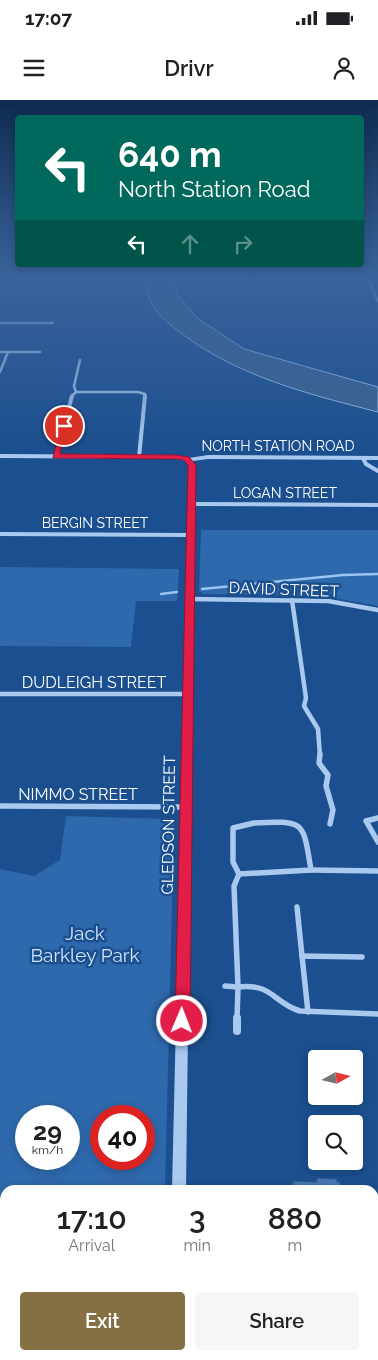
<!DOCTYPE html>
<style>
:root{--surface:#fff;--page:#f6f6f6;--text:#202124;--muted:#757577;--accent:#847042}
body{margin:0;font-family:Raleway,sans-serif;background:var(--page);color:var(--text);height:100vh;display:flex;flex-direction:column;font-size:19px;white-space:nowrap}
*{box-sizing:border-box;margin:0}
p{font-size:16px;color:var(--muted)}
.icon{flex:none;width:28px;height:28px;fill:none;stroke:currentColor;stroke-width:2;stroke-linecap:round;stroke-linejoin:round}
.map{position:relative;flex:1;overflow:hidden}
.side{position:absolute;left:0px;top:1085px;width:379px;height:175px;display:flex;flex-direction:column;background:var(--surface);border-radius:15px 15px 0 0;box-shadow:0 2px 8px #0003}
.side>*{flex:none}
.banner{position:absolute;left:15px;top:15px;width:349px;height:152px;border-radius:5px;box-shadow:0 2px 8px #0003;background:#00695c;color:#fff;overflow:hidden}
.needle{width:32px;rotate:82deg}
.controls{position:absolute;left:308px;top:950px;display:grid;gap:10px}
.controls a{display:grid;place-items:center;width:55px;height:55px;border-radius:5px;background:var(--surface);box-shadow:0 2px 8px #0003;font-size:25px}
.speed{position:absolute;left:15px;top:1005px;display:flex;gap:10px;font-size:25px;font-weight:700;text-align:center}
.speed>*{display:grid;place-content:center;width:65px;height:65px;border-radius:50%;background:var(--surface);box-shadow:0 2px 8px #0003;line-height:1}
.speed small{font-size:12px;font-weight:400}
.speed .limit{border:8px solid #d22;background:#fff;color:#111}
.pin{position:absolute;display:grid;place-items:center;width:42px;height:42px;color:#fff;margin:-21px;border:2px solid #fff;border-radius:50%;box-shadow:0 1px 5px #0007}
.me{position:absolute;width:55px;margin:-28px;rotate:1deg;stroke-linejoin:round;filter:drop-shadow(0 0 4px #0008)}
.turn{display:flex;align-items:center;gap:18px;height:105px;padding:0 20px;font-size:22px}
.turn .icon{width:65px;height:65px;stroke-width:2.5}
.turn b{display:block;font-size:35px;line-height:42px}
.lanes{display:flex;align-items:center;height:48px;padding:0 20px;background:#0003;justify-content:center;gap:25px;direction:ltr}
.lanes .off{opacity:.35}
.eta{display:flex;justify-content:space-evenly;align-items:center;height:85px;text-align:center}
.eta b{font-size:30px;font-weight:600;line-height:35px}
.cta{display:flex;gap:10px;margin-top:auto;padding:10px 20px}
.cta a{flex:1;height:58px;border-radius:5px;background:var(--accent);color:#fff;font-size:20px;font-weight:600;line-height:58px;text-align:center}
.cta a+a{background:var(--page);color:var(--text)}
.status{display:flex;justify-content:space-between;align-items:center;height:35px;padding:0 25px;background:var(--surface);direction:ltr}
.status svg{height:14px;fill:currentColor}
header{display:flex;justify-content:space-between;align-items:center;height:65px;padding:0 20px;background:var(--surface);font-size:22px;font-weight:600}
.map>svg:first-child{display:block}
</style>
<div class="status"><b>17:07</b><svg viewBox="0 0 49 12"><path d="M0 12V9h3v3zM5 12V6h3v6zM10 12V3h3v9zM15 12V0h3v12zM26 1h20v11H26zM47 4h2v5h-2z"/></svg></div>
<header><svg class="icon" aria-label="menu" viewBox="0 0 24 24"><path d="M4 6h16M4 12h16M4 18h16"/></svg>Drivr<svg class="icon" aria-label="person" viewBox="0 0 24 24"><circle cx="12" cy="8" r="4"/><path d="M4 21q1-7 8-7t8 7"/></svg></header>
<div class="map">
<svg width="378" height="1260" viewBox="0 0 378 1260">
<rect width="100%" height="100%" fill="#1b4f8f"/>
<g fill="#2e69ad" fill-rule="evenodd">
<path d="M201,430H378V506L323,496L203,494L199,491Z"/>
<path d="M0,467L179,469L177,501H136L131,547L0,546Z"/>
<path d="M66,716L170,719L174,722L165,1090H5V1255H160V1260H0V769L34,776L60,760ZM26,1016H69V1059H26ZM101,1016H144V1059H101Z"/>
<path d="M374,1230H378V1260H197V1255H374Z"/>
</g>
<path fill="#3c6290" stroke="#9cc4f0" d="M145,176H175L177,194L197,218L244,249L378,287V312C308,294 235,276 177,230C165,221 152,210 148,195C146,190 146,183 145,176Z"/>
<g fill="none" stroke-linecap="round" stroke-linejoin="round">
<g stroke="#9cc4f0" stroke-width="2.5">
<path d="M202,489L343,475L378,474"/>
<path d="M161,494L177,492"/>
</g>
<g fill="#3c6290" fill-rule="evenodd">
<path d="M0,1153L5,1155V1186L0,1184Z"/>
<path d="M42,1255H69L71,1260H44Z"/>
</g>
<g stroke="#a9c9ee" stroke-width="2.5">
<path d="M367,176L378,201"/>
<path d="M0,223H53"/>
<path d="M0,252H40"/>
<path d="M0,272L8,252"/>
<path d="M76,292H138L145,294V297"/>
<path d="M71,297L76,292L74,286L80,260"/>
</g>
<g stroke="#a9c9ee" stroke-width="4">
<path d="M56,356L72,296"/>
<path d="M139,357L145,296"/>
<path d="M363,358L366,364L378,371"/>
<path d="M192,404L378,405"/>
<path d="M0,434L191,435"/>
</g>
<g stroke="#a9c9ee" stroke-width="4.5">
<path d="M189,499L328,501L378,510"/>
<path d="M292,500L306,598L304,606L318,629L320,656"/>
<path d="M0,594H187"/>
</g>
<g stroke="#a9c9ee" stroke-width="5.5">
<path d="M320,654L319,663L328,675L326,686L333,710L330,724"/>
<path d="M0,706L186,707"/>
<path d="M378,718L366,721L378,742"/>
<path d="M254,723C306,720 303,722 311,770L239,774L233,762V728Z"/>
<path d="M311,770L378,771"/>
<path d="M297,807L302,856"/>
<path d="M225,886L238,887L234,786L239,774"/>
<path d="M308,912L302,856L362,857"/>
<path d="M237,919L238,887C273,883 273,903 300,911L378,914"/>
</g>
<path stroke="#a9c9ee" stroke-width="8" d="M237,931V918"/>
<g fill="#a9c9ee" fill-rule="evenodd">
<path d="M0,354L176,355L189,358L208,355L378,356V360L208,359L193,361L195,365L186,1090H172L189,365L187,361L176,359L0,358Z"/>
<rect x="168" y="1255" width="16" height="5"/>
</g>
</g>
<path fill="#3a679d" d="M317,1078L337,1082L341,1090H292L291,1085L294,1081L315,1082Z"/>
<path fill="#4478b7" stroke="#305480" d="M317,1078L337,1079V1082H340L341,1090H294V1081L317,1082Z"/>
<linearGradient id="sky" x2="0" y2="1"><stop stop-color="#0f2b4f"/><stop offset="0.5" stop-color="#39639b"/><stop offset="1" stop-color="#39639b" stop-opacity="0"/></linearGradient>
<rect width="378" height="353" fill="url(#sky)"/>
<path fill="#e11d48" stroke="#92132f" d="M64,323L67,326L60,354L176,355L189,357L196,365L190,921L188,926L182,928L177,926L175,921L188,366L184,360L176,359L53,358L60,326Z"/>
<g text-anchor="middle" stroke-width="5" stroke-linejoin="round" paint-order="stroke">
<g font-size="14" fill="#fff" stroke="#1b4f8f">
<text x="278" y="351">NORTH STATION ROAD</text>
<text x="285" y="398">LOGAN STREET</text>
<text x="95" y="428">BERGIN STREET</text>
</g>
<g font-size="16" fill="#fff" stroke="#1b4f8f">
<text transform="translate(284 489) rotate(2)" y="6">DAVID STREET</text>
<text x="94" y="588">DUDLEIGH STREET</text>
<text x="78" y="700">NIMMO STREET</text>
<text transform="translate(168 725) rotate(-89)" y="6">GLEDSON STREET</text>
</g>
<g font-size="19" fill="#cfe3fa" stroke="#1b4f8f">
<text x="85" y="840">Jack<tspan x="85" dy="22">Barkley Park</tspan></text>
</g>
</g>
</svg>
<div class="controls">
<a><svg class="needle" viewBox="-14 -14 28 28"><path d="M0-13l5 13h-10z" fill="#e53935"/><path d="M0 13l5-13h-10z" fill="#757577"/></svg></a>
<a><svg class="icon" aria-label="search" viewBox="0 0 24 24"><circle cx="10" cy="10" r="6"/><path d="M15 15l6 6"/></svg></a>
</div>
<div class="speed"><div>29<small>km/h</small></div><div class="limit">40</div></div>
<div class="pin" style="left:64px;top:326px;background:#d93025"><svg class="icon" aria-label="arrive" viewBox="0 0 24 24"><path d="M6 21V4h12l-3 4 3 4H6"/></svg></div>
<svg class="me" style="left:182px;top:921px" viewBox="-20 -20 40 40"><circle r="17" fill="#e11d48" stroke="#fff" stroke-width="3"/><path d="M0-11L8 9 0 5-8 9z" fill="#fff"/></svg>
<div class="banner">
<div class="turn"><svg class="icon" aria-label="left" viewBox="0 0 24 24"><path d="M17 20v-9H6M10 6l-5 5 5 5"/></svg><div><b>640 m</b>North Station Road</div></div>
<div class="lanes"><svg class="icon" aria-label="left" viewBox="0 0 24 24"><path d="M17 20v-9H6M10 6l-5 5 5 5"/></svg><svg class="icon off" aria-label="ahead" viewBox="0 0 24 24"><path d="M12 20V5M6 11l6-6 6 6"/></svg><svg class="icon off" aria-label="right" viewBox="0 0 24 24"><path d="M7 20v-9h11M14 6l5 5-5 5"/></svg></div>
</div>
<section class="side">
<div class="eta">
<div><b>17:10</b><p>Arrival</p></div>
<div><b>3</b><p>min</p></div>
<div><b>880</b><p>m</p></div>
</div>
<div class="cta"><a>Exit</a><a>Share</a></div>
</section>
</div>
